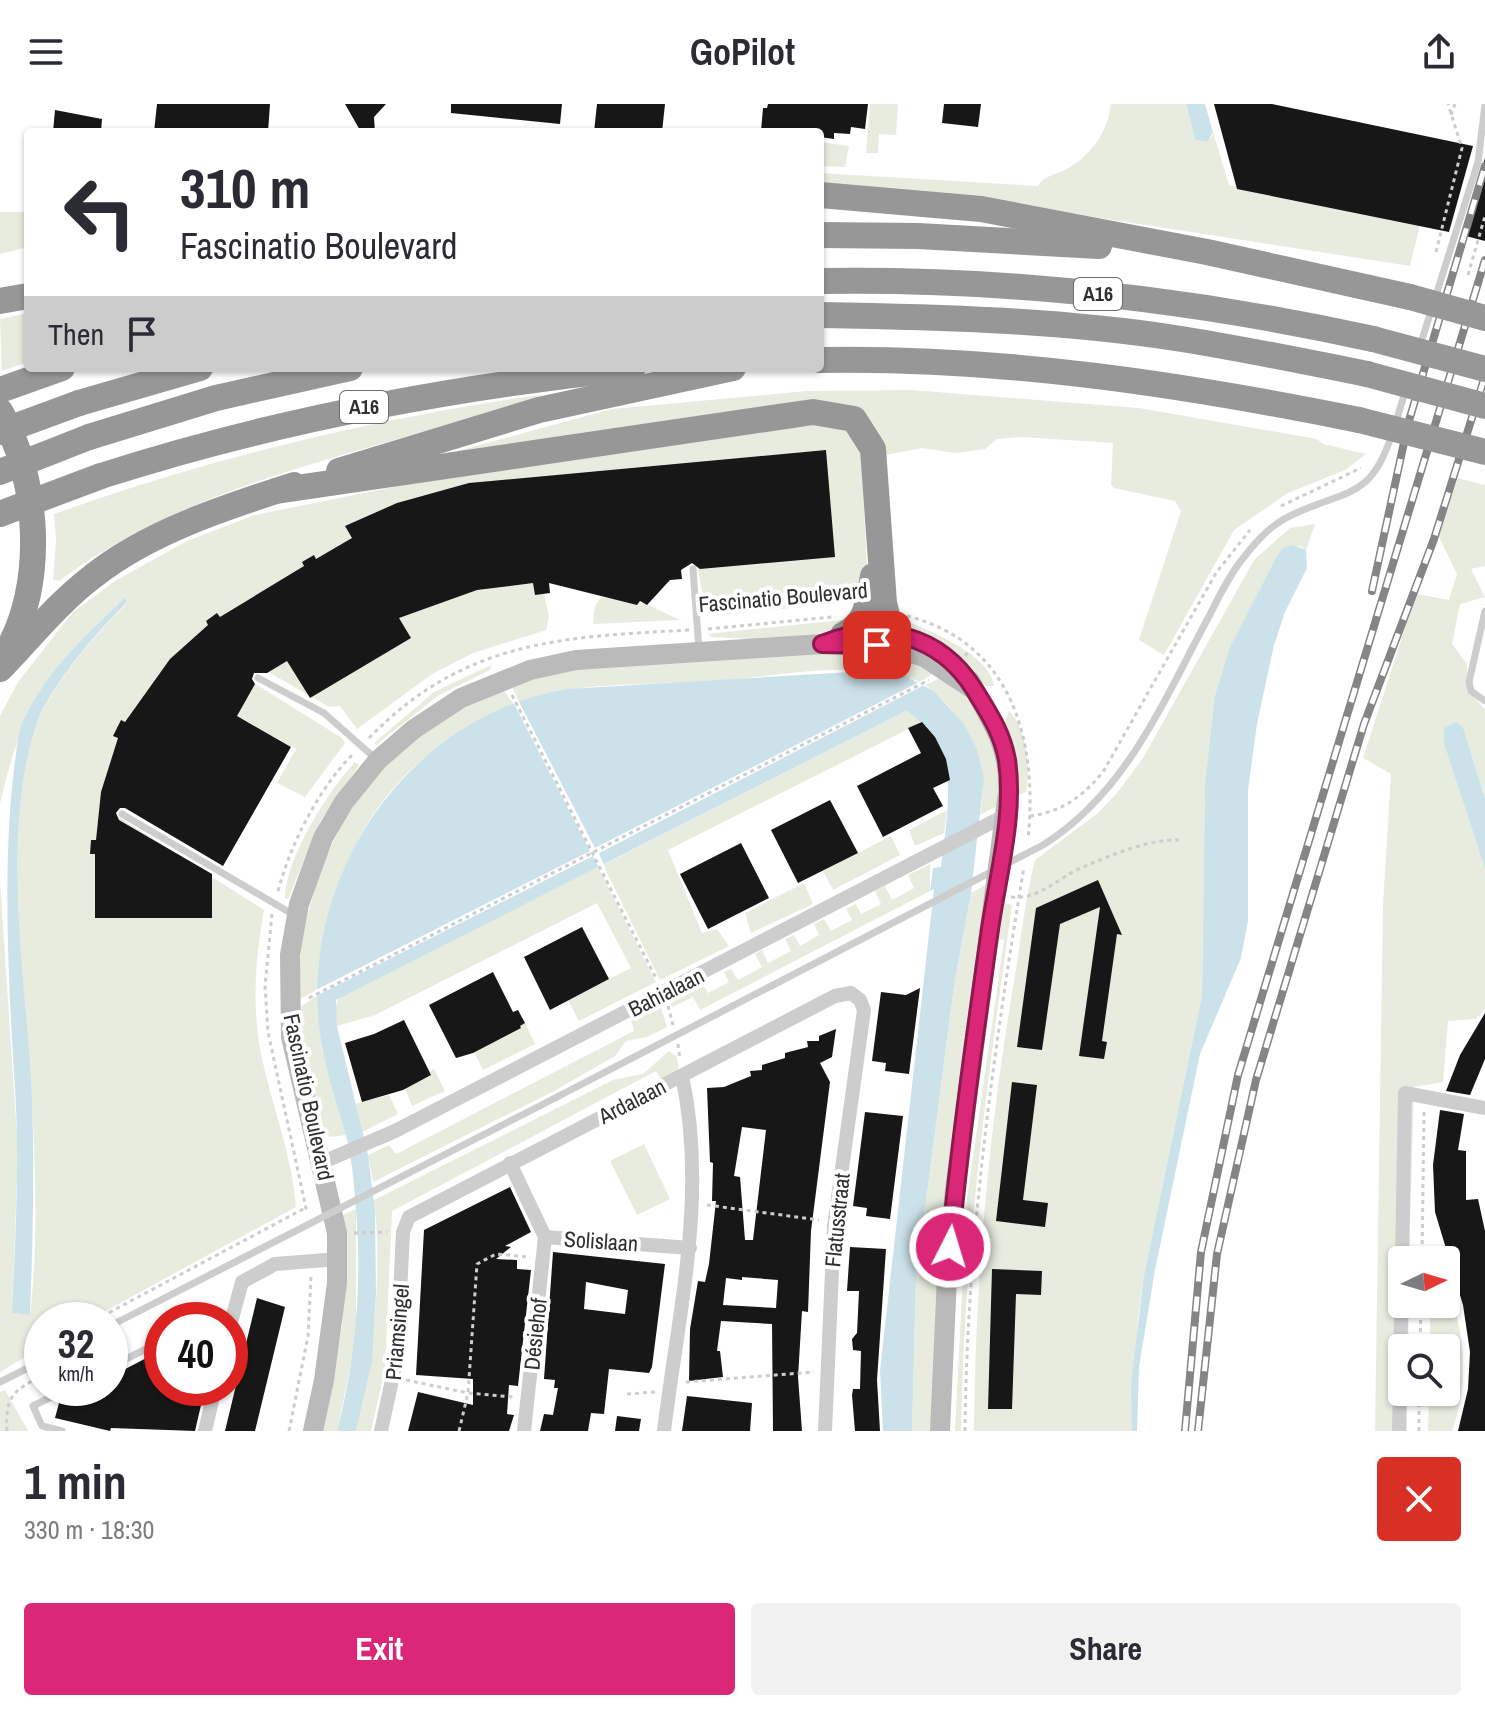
<!DOCTYPE html>
<meta charset="utf-8">
<style>
:root{--surface:#fff;--page:#f2f2f3;--text:#2b2b33;--muted:#7c7c81;--accent:#db2777}
body{margin:0;font-family:"Archivo Narrow",sans-serif;background:var(--page);color:var(--text);height:100vh;display:flex;flex-direction:column;font-size:30px;white-space:nowrap}
*{box-sizing:border-box;margin:0}
p{font-size:26px;color:var(--muted)}
.icon{flex:none;width:44px;height:44px;fill:none;stroke:currentColor;stroke-width:2;stroke-linecap:round;stroke-linejoin:round}
.map{position:relative;height:1327px;overflow:hidden}
.sheet{display:flex;flex-direction:column;background:var(--surface);flex:1}
.sheet>*{flex:none}
.guide{position:absolute;left:24px;top:24px;width:800px;height:244px;border-radius:8px;box-shadow:0 2px 6px #0004;background:#fff;color:var(--text);overflow:hidden}
.needle{width:52px;rotate:85deg}
.fabs{position:absolute;left:1388px;top:1142px;display:grid;gap:16px}
.fabs a{display:grid;place-items:center;width:72px;height:72px;border-radius:8px;background:var(--surface);box-shadow:0 2px 6px #0004;font-size:40px}
.speed{position:absolute;left:24px;top:1198px;display:flex;gap:16px;font-size:40px;font-weight:700;text-align:center}
.speed>*{display:grid;place-content:center;width:104px;height:104px;border-radius:50%;background:var(--surface);box-shadow:0 2px 6px #0004;line-height:1}
.speed small{font-size:20px;font-weight:400}
.speed .limit{border:12px solid #d22;background:#fff;color:#111}
.pin{position:absolute;display:grid;place-items:center;width:68px;height:68px;color:#fff;margin:-34px;border-radius:16px;box-shadow:0 4px 12px #0006}
.me{position:absolute;width:88px;margin:-44px;rotate:5deg;stroke-linejoin:round;filter:drop-shadow(0 0 6px #0008)}
.turn{display:flex;align-items:center;gap:28px;height:168px;padding:0 24px;font-size:36px}
.turn .icon{width:104px;height:104px;stroke-width:2.5}
.turn b{display:block;font-size:56px;line-height:68px}
.then{display:flex;align-items:center;height:76px;padding:0 24px;background:#0003;gap:16px;font-size:30px}
.round{display:grid;place-items:center;flex:none;width:84px;height:84px;border-radius:8px;background:var(--page)}
.summary{display:flex;align-items:center;justify-content:space-between;height:136px;padding:0 24px}
h1{font-size:48px;font-weight:700;line-height:60px}
.action{display:flex;gap:16px;margin-top:auto;padding:16px 24px}
.action a{flex:1;height:92px;border-radius:8px;background:var(--accent);color:#fff;font-size:32px;font-weight:700;line-height:92px;text-align:center}
.action a+a{background:var(--page);color:var(--text)}
header{display:flex;justify-content:space-between;align-items:center;height:104px;padding:0 24px;background:var(--surface);font-size:36px;font-weight:700}
.map>svg:first-child{display:block}
</style>
<header><svg class="icon" aria-label="menu" viewBox="0 0 24 24"><path d="M4 6h16M4 12h16M4 18h16"/></svg>GoPilot<svg class="icon" aria-label="share" viewBox="0 0 24 24"><path d="M12 15V3M7 8l5-5 5 5M5 13v7h14v-7"/></svg></header>
<div class="map">
<svg width="1485" height="1327" viewBox="0 0 1485 1327">
<rect width="100%" height="100%" fill="#fff"/>
<g fill="#e7ecdf">
<path d="M870,0H898L896,31L879,30L878,49H866Z"/>
<path d="M1111,0H1186L1195,35L1212,33L1213,28L1229,81L1420,121L1410,162L991,97L820,82V69L1038,82C1044,72 1054,71 1065,66C1090,53 1108,28 1111,0Z"/>
<path d="M820,38L849,42L845,63L820,62Z"/>
<path d="M0,108H28V143L0,150Z"/>
<path d="M28,209V258L2,267L0,215Z"/>
<path d="M911,286L1139,304L1317,335L1323,340L1366,350L1345,366L1288,389L1234,426L1164,551L1139,536L1181,407L1175,397L1114,384L1111,381L1113,339L1021,333L997,335L985,345L956,349L922,344L880,352L855,304L831,300L395,364L612,305L807,287Z"/>
<path d="M545,290C382,347 200,372 59,477L53,476L56,436L54,410C212,353 378,314 545,290Z"/>
<path d="M819,317L845,324L861,349L867,461L863,497L712,512L705,506L697,458L541,476L549,512L546,526L473,549L432,570L357,625L340,602L329,603L258,562L249,576L342,634L345,639L305,693L277,679L296,645L179,579L103,703L264,806C255,856 251,909 263,959C274,1007 292,1053 296,1103L89,1216H42V1243L0,1268V777L18,1046L12,1209L30,1211C41,1116 33,1009 26,913C18,815 0,707 39,614C60,570 94,533 127,499L125,495C53,556 20,607 0,700V612L18,578L72,509L115,477L187,437L255,411L433,375Z"/>
<path d="M1458,374L1485,381V462L1471,465L1485,493L1460,500L1452,540L1467,560V586L1485,605V695L1463,623L1445,624L1444,640L1485,765V905L1476,915L1448,917L1443,978L1414,983L1409,1156H1402V1200H1409L1408,1244H1402V1288H1407V1327H1375L1383,800L1391,670L1363,654L1416,490L1449,496L1457,470L1438,431Z"/>
<path d="M1315,420L1306,446L1300,442L1282,444L1261,485L1205,681L1202,891L1144,1171L1138,1215L1132,1327H974C975,1176 989,1026 1014,877C1021,837 1025,795 1035,756L1098,709L1117,689L1143,654L1254,456L1290,424Z"/>
<path d="M601,493L646,500L680,516L593,520L595,502Z"/>
<path d="M892,514C919,519 992,551 994,582H985L945,544L895,524Z"/>
<path d="M852,515C813,542 757,535 712,533L707,530Z"/>
<path d="M862,544L937,566L921,578C855,553 776,573 708,578C646,582 578,575 520,600L513,585L514,577L554,567Z"/>
<path d="M491,561L490,566L439,591L376,641L374,639L434,588Z"/>
<path d="M945,571C988,607 1002,647 997,702L980,711C990,658 968,615 926,581Z"/>
<path d="M502,584L515,602C385,651 330,752 319,885L298,896C298,787 346,673 442,615C461,603 482,594 502,584Z"/>
<path d="M906,607L922,618L668,746L702,829L717,825L729,842L660,876L603,761Z"/>
<path d="M1009,607C1026,622 1031,665 1026,688L1016,692L1015,652L1005,617Z"/>
<path d="M355,658L359,661L321,716L288,795L285,794C286,753 327,689 355,658Z"/>
<path d="M947,706L944,729L915,742L909,726Z"/>
<path d="M891,732L900,751L833,786L823,767Z"/>
<path d="M930,760V787L700,906L693,893L672,903L670,894L701,878L708,889L729,878L724,868L731,865L738,876L762,863L755,850L762,846L768,859L791,847L785,835L794,831L800,842L819,831L814,820L824,815L831,827L852,816L846,805L856,800L861,810L881,800L875,787L885,782L892,796L914,784L908,771Z"/>
<path d="M598,763L656,878L579,917L568,896L631,864L597,799L375,911L337,922L335,904L339,893Z"/>
<path d="M804,779L813,800L751,829L745,809Z"/>
<path d="M987,780L932,1327H912L916,1174L954,882L971,789Z"/>
<path d="M1002,798L1012,801C987,979 964,1147 961,1327H955L967,1095L1004,836L998,834Z"/>
<path d="M318,891L322,945L346,1031L329,1033L324,1026L306,960L300,903Z"/>
<path d="M660,900L667,923L647,933L626,937L615,952L554,987L373,1078L368,1051L389,1041L396,1050L634,927L631,916Z"/>
<path d="M525,919L535,940L483,966L473,946Z"/>
<path d="M669,947L677,953L679,968L662,976L656,967L392,1107L385,1265L371,1327H356C373,1251 383,1174 374,1096L613,976L643,970Z"/>
<path d="M434,965L445,987L412,1002L404,982Z"/>
<path d="M389,991L398,1010L362,1028L355,1000Z"/>
<path d="M644,1040L670,1095L637,1111L610,1057Z"/>
<path d="M356,1105V1235L337,1327H322L342,1222L341,1112Z"/>
<path d="M1446,1177C1464,1227 1471,1276 1452,1327H1428L1429,1288H1446V1244H1430V1200H1446Z"/>
<path d="M5,1286L28,1327H0V1288Z"/>
</g>
<g fill="#cce2eb">
<path d="M1186,0H1205L1213,28L1207,38L1195,35Z"/>
<path d="M1293,441L1306,446L1307,464L1285,508L1274,541L1257,620L1248,686V817L1241,854L1200,950L1155,1166L1139,1263L1137,1327H1132L1131,1280L1144,1171L1202,891L1205,681L1215,592L1230,543L1275,456L1282,444Z"/>
<path d="M125,494L127,498C94,532 60,570 39,613C0,720 24,860 31,974C35,1053 33,1132 30,1211L12,1209C15,1134 20,1060 15,985C8,874 0,731 20,625C41,572 84,532 125,494Z"/>
<path d="M868,567L905,572L934,587L963,619L977,645L984,674L971,789L954,882L916,1174L912,1327H883L880,1267L934,785L930,787L933,764L941,763C947,706 964,643 906,607L336,896L337,922L368,1051L375,1106L376,1189L372,1257L356,1327H337C356,1254 362,1181 356,1106C354,1081 352,1052 345,1028C335,993 323,959 319,922C303,767 410,611 567,585Z"/>
<path d="M1456,618L1463,623L1485,695V765L1444,640V624Z"/>
</g>
<path fill="#fff" d="M925,575L930,578L599,749L605,764L600,766L593,752L314,893V887L590,747L513,598L518,596L595,744Z"/>
<g fill="#171717" fill-rule="evenodd">
<path d="M157,0H270L268,28H154Z"/>
<path d="M345,0H386L374,13L375,28H361Z"/>
<path d="M451,0H562L560,20L451,9Z"/>
<path d="M597,0H665L662,28H594Z"/>
<path d="M768,0H868L865,25L851,23L850,30L834,29V35L820,33V28L761,27L763,4H767Z"/>
<path d="M944,0H981L978,23L942,19Z"/>
<path d="M1214,0H1272L1473,42L1449,128L1237,85Z"/>
<path d="M55,6L102,15L101,28H53Z"/>
<path d="M1485,54V137L1462,131Z"/>
<path d="M826,346L835,453L700,465L692,459L681,466L682,475L670,476L647,501L640,497L637,501L549,479L550,489L535,491L533,479L477,486L399,514L411,534L310,594L287,557L267,569H254L252,575L255,580L237,612L291,643L223,762L125,704H120L116,709L119,716L212,770V814H95V750H90L91,736H96L101,688L118,634L113,632L121,616L125,618L170,555L208,521L206,517L217,509L220,513L304,462L302,458L314,451L316,455L352,434L345,422L397,399L469,379Z"/>
<path d="M922,618L935,633L946,655L950,676L933,684L943,702L883,733L857,682L921,649L908,624Z"/>
<path d="M830,696L858,749L798,779L771,726Z"/>
<path d="M741,739L769,794L708,825L680,770Z"/>
<path d="M1098,776L1122,831L1117,830L1102,937L1107,938L1104,955L1079,952L1100,803L1060,820L1042,946L1017,943L1036,804Z"/>
<path d="M582,823L609,875L550,906L524,853Z"/>
<path d="M493,868L513,908L518,906L525,919L520,922L521,924L473,949L456,954L429,901Z"/>
<path d="M920,884L909,970L885,967L886,959L872,957L881,888L906,891Z"/>
<path d="M1485,909V955L1470,991L1446,987L1460,951Z"/>
<path d="M404,916L431,971L403,986L362,998L345,939L374,930Z"/>
<path d="M836,925L832,953L820,959L830,978L811,1127L808,1208L802,1207L798,1273L802,1327H773L772,1220L721,1217L717,1247H720L723,1273L689,1277L690,1225L698,1177L705,1178L709,1160L716,1097H712L713,1059L710,1058L707,984L724,983L751,972L750,967L762,966V961L785,954V949L808,943L807,937H819V932ZM742,1023L766,1026L753,1136H745L740,1073L734,1072ZM742,1173L778,1176L776,1204L723,1201L726,1174L742,1176Z"/>
<path d="M1012,978L1037,981L1023,1096L1048,1099L1045,1123L996,1117Z"/>
<path d="M1440,1006L1464,1010L1458,1046L1466,1047V1096L1478,1095L1485,1127V1327H1458L1468,1285L1470,1248L1463,1201L1435,1108L1433,1061Z"/>
<path d="M865,1008L903,1012L890,1115L866,1112L867,1104L853,1102Z"/>
<path d="M510,1083L531,1128L505,1142L511,1143L496,1155L517,1156V1165L531,1166L518,1282L509,1281L507,1310L514,1311L509,1327H408L418,1288L473,1301V1275L416,1271L424,1126Z"/>
<path d="M850,1143L886,1145L877,1276L880,1327H855L852,1291L853,1285H860L861,1247L853,1246L852,1235L857,1229L859,1187H847Z"/>
<path d="M553,1148L665,1160L652,1263L649,1269L609,1265L604,1310L591,1309L588,1327H540L544,1310L553,1311L558,1284H554L555,1276L544,1275ZM586,1178L628,1186L625,1210L584,1205Z"/>
<path d="M992,1165L1042,1167L1041,1191L1016,1190L1012,1305H988Z"/>
<path d="M257,1194L285,1203L255,1327H225Z"/>
<path d="M156,1249L158,1252L162,1250V1284H205L195,1327L111,1324L110,1327L55,1314L59,1299L79,1289L81,1292L96,1284H110V1273Z"/>
<path d="M687,1292L752,1299L750,1327H682Z"/>
<path d="M617,1312L641,1315L639,1327H615Z"/>
</g>
<g fill="none" stroke-linecap="round" stroke-linejoin="round">
<g stroke="#cdcdcd" stroke-width="3" stroke-dasharray="4 4" stroke-linecap="butt">
<path d="M1451,11L1455,0"/>
<path d="M1436,148L1462,44L1448,0"/>
<path d="M1468,171L1485,112"/>
<path d="M1281,402L1361,364"/>
<path d="M907,512C1014,539 1038,640 1028,735"/>
<path d="M708,525L832,513"/>
<path d="M959,557L971,546"/>
<path d="M512,591L657,876"/>
<path d="M369,634C464,536 562,533 689,526"/>
<path d="M1030,712C1062,708 1083,692 1103,668L1216,469L1250,426"/>
<path d="M278,787C291,739 318,686 352,651"/>
<path d="M1011,793C1039,796 1056,775 1081,764C1109,752 1148,735 1179,736"/>
<path d="M272,810L265,882L268,928L307,1109"/>
<path d="M309,894L929,576"/>
<path d="M668,902L673,921"/>
<path d="M678,940L680,956"/>
<path d="M707,1101L819,1116"/>
<path d="M354,1129L387,1128"/>
<path d="M1422,1156L1424,1008"/>
<path d="M95,1216L307,1103"/>
<path d="M1420,1244L1421,1200"/>
<path d="M406,1276L468,1289L513,1293"/>
<path d="M686,1278L814,1268"/>
<path d="M627,1290L655,1288"/>
<path d="M7,1327C5,1293 13,1286 42,1272"/>
<path d="M289,1327L308,1232L311,1173"/>
<path d="M459,1327L468,1289L477,1160L496,1150L528,1153"/>
<path d="M965,1327C967,1137 993,950 1024,763"/>
<path d="M1419,1327V1288"/>
</g>
<g stroke="#cdcdcd" stroke-width="7">
<path d="M1420,242L1478,58L1485,1"/>
<path d="M1396,318L1405,288"/>
<path d="M693,465L699,546"/>
<path d="M1485,507L1469,578L1471,587L1485,597"/>
<path d="M258,574L324,609L376,655"/>
<path d="M122,710L294,811"/>
<path d="M557,993L1043,741C1126,689 1163,598 1207,516C1218,495 1229,471 1244,453C1258,435 1273,419 1294,410C1348,385 1371,395 1392,330"/>
<path d="M203,1216L217,1209L232,1213"/>
<path d="M110,1263L162,1237"/>
<path d="M0,1278L42,1257"/>
<path d="M62,1327L42,1322L33,1302L69,1284"/>
</g>
<g stroke="#cdcdcd" stroke-width="14">
<path d="M323,1058L395,1027L1006,711"/>
<path d="M510,1059L545,1133L690,1144"/>
<path d="M230,1222L242,1178L275,1160L338,1155"/>
<path d="M205,1327L215,1284"/>
<path d="M381,1327L397,1253L403,1128L409,1113L835,892L851,889L860,896L864,906L834,1122L825,1327"/>
<path d="M524,1327L545,1133"/>
<path d="M664,1327C678,1210 708,1090 682,972"/>
<path d="M1399,1327L1405,989L1485,1004"/>
</g>
<g stroke="#bababa" stroke-width="20">
<path d="M313,1327L324,1276L337,1179V1129L291,933L290,851L299,800L323,734L344,698L378,656L414,625L461,594L530,566L576,556L822,540L887,542L924,553L974,586"/>
<path d="M940,1327L947,1173L955,1085L1008,688C1010,639 990,617 970,577"/>
</g>
<g stroke="#979797" stroke-width="26">
<path d="M820,91L981,105L1207,148L1410,193"/>
<path d="M820,131L918,132L1099,142"/>
<path d="M820,177C1007,174 1191,195 1373,235"/>
<path d="M0,197L28,192"/>
<path d="M820,211C938,213 1057,216 1175,234C1239,244 1303,257 1367,270"/>
<path d="M820,256C1003,253 1181,280 1359,316"/>
<path d="M0,286L62,264"/>
<path d="M79,299L200,264"/>
<path d="M0,307C39,374 47,482 5,550"/>
<path d="M89,333L216,294L350,264"/>
<path d="M339,367L539,306L733,264"/>
<path d="M101,372C275,316 452,283 633,264"/>
<path d="M276,387L813,308L854,315L873,345L884,499L895,543"/>
<path d="M843,531C868,519 868,497 873,472"/>
<path d="M0,565C30,534 58,499 92,473C148,428 226,403 294,381"/>
</g>
<defs>
<g id="rail">
<path d="M1372,487L1408,320L1485,62"/>
<path d="M1185,1327L1201,1148L1238,971L1485,156"/>
<path d="M1198,1327L1217,1150L1256,976L1364,620L1434,435L1485,272"/>
</g>
</defs>
<use href="#rail" stroke="#858585" stroke-width="8"/>
<use href="#rail" stroke="#fff" stroke-width="5" stroke-dasharray="15" stroke-linecap="butt"/>
<path stroke="#cdcdcd" stroke-width="7" d="M110,1222L557,993"/>
<g stroke="#979797" stroke-width="26">
<path d="M1410,193L1485,214"/>
<path d="M1373,235L1485,265"/>
<path d="M1367,270L1485,302"/>
<path d="M1359,316L1485,348"/>
<path d="M0,328L79,299"/>
<path d="M0,368L89,333"/>
<path d="M0,410L101,372"/>
</g>
</g>
<g fill="none" stroke-linecap="round" stroke-linejoin="round">
<defs>
<path id="route" d="M877,541L822,540C881,516 940,531 974,585C988,608 1002,628 1007,656C1015,711 998,770 990,825C975,931 960,1037 950,1143"/>
</defs>
<use href="#route" stroke="#8e194d" stroke-width="20"/>
<use href="#route" stroke="#db2777" stroke-width="14"/>
</g>
<g text-anchor="middle" stroke-width="8" stroke-linejoin="round" paint-order="stroke">
<g fill="#fff" stroke="#6e6e6e" stroke-width="2">
<rect x="1074" y="174" width="48" height="32" rx="6"/>
<rect x="340" y="287" width="48" height="32" rx="6"/>
</g>
<g font-size="20" font-weight="bold" fill="#303030">
<text x="1098" y="197">A16</text>
<text x="364" y="310">A16</text>
</g>
<g font-size="22" fill="#303030" stroke="#fff">
<text transform="translate(783 493) rotate(-5)" y="8">Fascinatio Boulevard</text>
<text transform="translate(666 888) rotate(-27)" y="8">Bahialaan</text>
<text transform="translate(309 993) rotate(78)" y="8">Fascinatio Boulevard</text>
<text transform="translate(632 997) rotate(-27)" y="8">Ardalaan</text>
<text transform="translate(837 1116) rotate(-84)" y="8">Flatusstraat</text>
<text transform="translate(601 1137) rotate(4)" y="8">Solislaan</text>
<text transform="translate(397 1228) rotate(-85)" y="8">Priamsingel</text>
<text transform="translate(535 1230) rotate(-84)" y="8">Désiehof</text>
</g>
</g>
</svg>
<div class="fabs">
<a><svg class="needle" viewBox="-14 -14 28 28"><path d="M0-13l5 13h-10z" fill="#e53935"/><path d="M0 13l5-13h-10z" fill="#7c7c81"/></svg></a>
<a><svg class="icon" aria-label="search" viewBox="0 0 24 24"><circle cx="10" cy="10" r="6"/><path d="M15 15l6 6"/></svg></a>
</div>
<div class="speed"><div>32<small>km/h</small></div><div class="limit">40</div></div>
<div class="pin" style="left:877px;top:541px;background:#d93025"><svg class="icon" aria-label="arrive" viewBox="0 0 24 24"><path d="M6 21V4h12l-3 4 3 4H6"/></svg></div>
<svg class="me" style="left:950px;top:1143px" viewBox="-20 -20 40 40"><circle r="17" fill="#db2777" stroke="#fff" stroke-width="3"/><path d="M0-11L8 9 0 5-8 9z" fill="#fff"/></svg>
<div class="guide">
<div class="turn"><svg class="icon" aria-label="left" viewBox="0 0 24 24"><path d="M17 20v-9H6M10 6l-5 5 5 5"/></svg><div><b>310 m</b>Fascinatio Boulevard</div></div>
<div class="then">Then<svg class="icon" aria-label="arrive" viewBox="0 0 24 24"><path d="M6 21V4h12l-3 4 3 4H6"/></svg></div>
</div>
</div>
<section class="sheet">
<div class="summary"><div><h1>1 min</h1><p>330 m · 18:30</p></div><a class="round" style="background:#d93025;color:#fff"><svg class="icon" aria-label="close" viewBox="0 0 24 24"><path d="M6 6l12 12M18 6L6 18"/></svg></a></div>
<div class="action"><a>Exit</a><a>Share</a></div>
</section>
